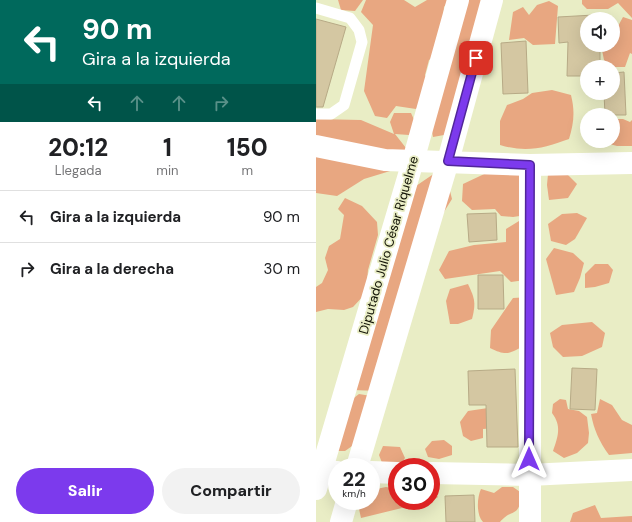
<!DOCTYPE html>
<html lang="es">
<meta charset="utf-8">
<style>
:root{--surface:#fff;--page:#f2f2f2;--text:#202124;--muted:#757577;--line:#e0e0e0;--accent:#7c3aed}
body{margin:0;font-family:"DM Sans",sans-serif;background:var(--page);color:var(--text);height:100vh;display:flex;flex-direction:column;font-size:15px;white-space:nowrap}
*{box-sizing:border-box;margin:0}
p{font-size:13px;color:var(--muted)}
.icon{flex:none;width:22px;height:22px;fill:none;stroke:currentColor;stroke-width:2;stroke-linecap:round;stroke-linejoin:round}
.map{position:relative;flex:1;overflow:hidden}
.details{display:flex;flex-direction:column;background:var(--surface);width:316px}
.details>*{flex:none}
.hud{background:#00695c;color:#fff;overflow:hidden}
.controls{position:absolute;left:264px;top:12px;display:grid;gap:8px}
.controls a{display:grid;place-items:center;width:40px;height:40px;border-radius:50%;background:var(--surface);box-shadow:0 4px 16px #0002;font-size:20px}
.speed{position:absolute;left:12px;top:458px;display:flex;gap:8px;font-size:20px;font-weight:700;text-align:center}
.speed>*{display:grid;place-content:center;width:52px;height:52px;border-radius:50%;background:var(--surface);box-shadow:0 4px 16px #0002;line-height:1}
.speed small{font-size:10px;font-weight:400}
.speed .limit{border:6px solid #d22;background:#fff;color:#111}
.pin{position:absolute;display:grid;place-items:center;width:34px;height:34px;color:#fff;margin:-17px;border-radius:8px;box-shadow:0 2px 6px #0006}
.me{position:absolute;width:44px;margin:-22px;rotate:0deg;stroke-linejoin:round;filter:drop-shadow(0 0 3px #0008)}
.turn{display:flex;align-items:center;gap:14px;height:84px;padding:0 16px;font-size:18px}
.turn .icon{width:52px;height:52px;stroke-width:2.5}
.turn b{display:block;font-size:28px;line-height:34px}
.lanes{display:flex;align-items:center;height:38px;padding:0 16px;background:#0003;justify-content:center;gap:20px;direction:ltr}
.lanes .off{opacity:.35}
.eta{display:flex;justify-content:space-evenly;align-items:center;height:68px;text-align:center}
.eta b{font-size:24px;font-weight:800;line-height:28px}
.action{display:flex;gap:8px;margin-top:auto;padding:8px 16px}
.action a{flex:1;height:46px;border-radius:24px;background:var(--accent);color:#fff;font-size:16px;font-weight:800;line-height:46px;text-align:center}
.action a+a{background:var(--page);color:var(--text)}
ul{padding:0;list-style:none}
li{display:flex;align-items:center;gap:12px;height:52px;padding:0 16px;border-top:1px solid var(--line)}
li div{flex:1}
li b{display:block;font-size:15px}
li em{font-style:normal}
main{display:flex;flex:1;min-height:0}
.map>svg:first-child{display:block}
</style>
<main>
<section class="details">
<div class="hud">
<div class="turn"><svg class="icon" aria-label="left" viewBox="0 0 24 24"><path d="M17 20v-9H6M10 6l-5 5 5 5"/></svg><div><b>90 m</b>Gira a la izquierda</div></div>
<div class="lanes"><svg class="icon" aria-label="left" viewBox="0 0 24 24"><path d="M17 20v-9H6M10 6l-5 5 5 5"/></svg><svg class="icon off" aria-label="ahead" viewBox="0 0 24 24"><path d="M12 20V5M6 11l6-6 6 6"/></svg><svg class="icon off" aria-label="ahead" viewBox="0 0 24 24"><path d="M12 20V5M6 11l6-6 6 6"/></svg><svg class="icon off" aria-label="right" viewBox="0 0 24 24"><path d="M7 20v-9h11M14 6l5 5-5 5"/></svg></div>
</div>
<div class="eta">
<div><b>20:12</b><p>Llegada</p></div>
<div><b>1</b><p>min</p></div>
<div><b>150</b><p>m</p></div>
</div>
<ul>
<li><svg class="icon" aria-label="left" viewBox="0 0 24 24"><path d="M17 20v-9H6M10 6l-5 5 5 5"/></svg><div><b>Gira a la izquierda</b></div><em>90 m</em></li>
<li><svg class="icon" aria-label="right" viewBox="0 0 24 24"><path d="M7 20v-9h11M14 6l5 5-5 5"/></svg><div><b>Gira a la derecha</b></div><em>30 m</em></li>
</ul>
<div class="action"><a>Salir</a><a>Compartir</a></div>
</section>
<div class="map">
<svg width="316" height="522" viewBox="0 0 316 522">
<rect width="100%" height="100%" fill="#e9edc5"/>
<g fill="#e8a781">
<path d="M22,0H47L39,11L25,10Z"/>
<path d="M50,0H88L99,7L111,0H133L128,7L126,33L121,54L113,60L109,75L115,85L107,101L100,109L80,106L71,118L59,116L48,91L57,25L45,12Z"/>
<path d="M150,0H180L139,133L117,137L115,126Z"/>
<path d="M266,0H316V18L302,3L292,9H271L266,4Z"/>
<path d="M233,1L242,6L239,44L217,45L208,38L193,40L197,12L207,7L213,15L221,5Z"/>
<path d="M307,17L316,20V54L314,53L309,67H294L288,60L285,45H297V30L301,28Z"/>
<path d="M236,90L255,95C259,111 258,123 253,139C228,148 211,153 184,145V121L191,105L207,99L216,93Z"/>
<path d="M78,113H95L100,124L93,135L79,134L90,148L84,168L48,179L21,196L0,193V119L45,120L78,134L74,122Z"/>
<path d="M297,119H307L314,122L316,120V146H301L282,141H297Z"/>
<path d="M202,162L210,215L197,217L185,216L179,209L156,210L146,201L147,184L181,168Z"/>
<path d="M248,171L261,184L252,198L233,200L231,185L232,174Z"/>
<path d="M119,173L132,183L136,199L123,220L62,391L37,390L97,188Z"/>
<path d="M29,198L46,206L61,222L62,235L52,270L50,293L37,307L28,310L12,309L0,312V287L6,283L12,270L9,258L13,246L24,239L28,215L22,209Z"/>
<path d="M261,213L271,218L259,239L250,245L235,241L232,224L246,214Z"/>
<path d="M203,221L215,235L216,279L195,282L184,271L129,279L123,270L133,251L158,245L190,242V229Z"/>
<path d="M238,248L257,253L268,263L264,278L258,292L240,295L230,259Z"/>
<path d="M279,264H292L297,270L293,283L279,287L269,288V274Z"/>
<path d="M152,284C159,299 160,303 156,319L142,324H134L130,301L134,289Z"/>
<path d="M214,297L211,344C194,353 192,357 174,348L175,330L197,298Z"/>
<path d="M276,322L289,333L286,347L266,356L247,357L237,347L234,333L246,325Z"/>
<path d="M43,394L55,396L39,444L29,451H13L30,404Z"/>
<path d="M244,399L250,400L252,409L263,411L271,417L273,433L272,443L261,453L248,458L237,451C242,437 246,426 236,413L237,404Z"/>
<path d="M284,399L296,405L306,420L316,425V453L293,455C283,441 278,430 275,414L281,413Z"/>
<path d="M172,408L180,428L167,429V438L155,441L147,436L144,422L152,411Z"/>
<path d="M128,440L136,446V455L123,459L112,457L109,449L116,441Z"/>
<path d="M67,446L84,447L89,458L83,467L68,468L63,455Z"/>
<path d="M70,487L81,489V501H115V488L122,497L104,509L86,508L45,518L43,509L44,501H55V490Z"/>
<path d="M186,487H197L207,494C201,520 197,507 184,522H167C160,515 161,497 165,489L178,493Z"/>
<path d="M279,505L285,518L316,516V522H254L257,513Z"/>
</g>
<g fill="#d4c7a2" stroke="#b7aa86">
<path d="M278,15V19H271V45H284V67H271V76H251L252,42L243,43L242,17Z"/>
<path d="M0,19L30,27L7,107H0Z"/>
<path d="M210,41L212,93L187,94L185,43Z"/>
<path d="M308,72L310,115H289L288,93H297V73Z"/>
<path d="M180,213L181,240L153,242L151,214Z"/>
<path d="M162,275H187L188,309H162Z"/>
<path d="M256,368L281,369L279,410L254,409Z"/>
<path d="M199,369L202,447H171L170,405H153L152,371Z"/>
<path d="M158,495L159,522H130L129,496Z"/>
</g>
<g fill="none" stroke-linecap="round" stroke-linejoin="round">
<path stroke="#fff" stroke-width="11" d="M0,8L34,18L43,30L46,42L28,105L15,114H0"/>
<g stroke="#fff" stroke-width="22">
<path d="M0,146L69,160L214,165L316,163"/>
<path d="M214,165V522"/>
<path d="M0,471L21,472"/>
<path d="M55,472L81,473"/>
<path d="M115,473L213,475L316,470"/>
</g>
<g stroke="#fff" stroke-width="22">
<path d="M41,467L132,161L176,0"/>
<path d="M0,489L97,161L142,0"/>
<path d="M25,522L31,501"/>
</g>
</g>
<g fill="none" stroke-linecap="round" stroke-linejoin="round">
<defs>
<path id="route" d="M160,58L132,161L214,165L213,459"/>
</defs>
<use href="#route" stroke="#51269a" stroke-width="10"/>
<use href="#route" stroke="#7c3aed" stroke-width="7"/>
</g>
<g text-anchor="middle" stroke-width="3.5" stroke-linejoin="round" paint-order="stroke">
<g font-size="13" fill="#101104" stroke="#e9edc5">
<text transform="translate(72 245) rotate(-74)" y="5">Diputado Julio César Riquelme</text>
</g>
</g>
</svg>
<div class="controls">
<a><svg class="icon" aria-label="sound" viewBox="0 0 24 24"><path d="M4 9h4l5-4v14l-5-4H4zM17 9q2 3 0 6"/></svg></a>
<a>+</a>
<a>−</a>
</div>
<div class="speed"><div>22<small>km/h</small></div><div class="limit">30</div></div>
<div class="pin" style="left:160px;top:58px;background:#d93025"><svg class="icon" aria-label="arrive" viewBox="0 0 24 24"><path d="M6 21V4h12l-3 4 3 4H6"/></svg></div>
<svg class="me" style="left:213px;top:459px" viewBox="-20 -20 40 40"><path d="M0-17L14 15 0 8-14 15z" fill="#7c3aed" stroke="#fff" stroke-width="4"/></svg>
</div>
</main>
